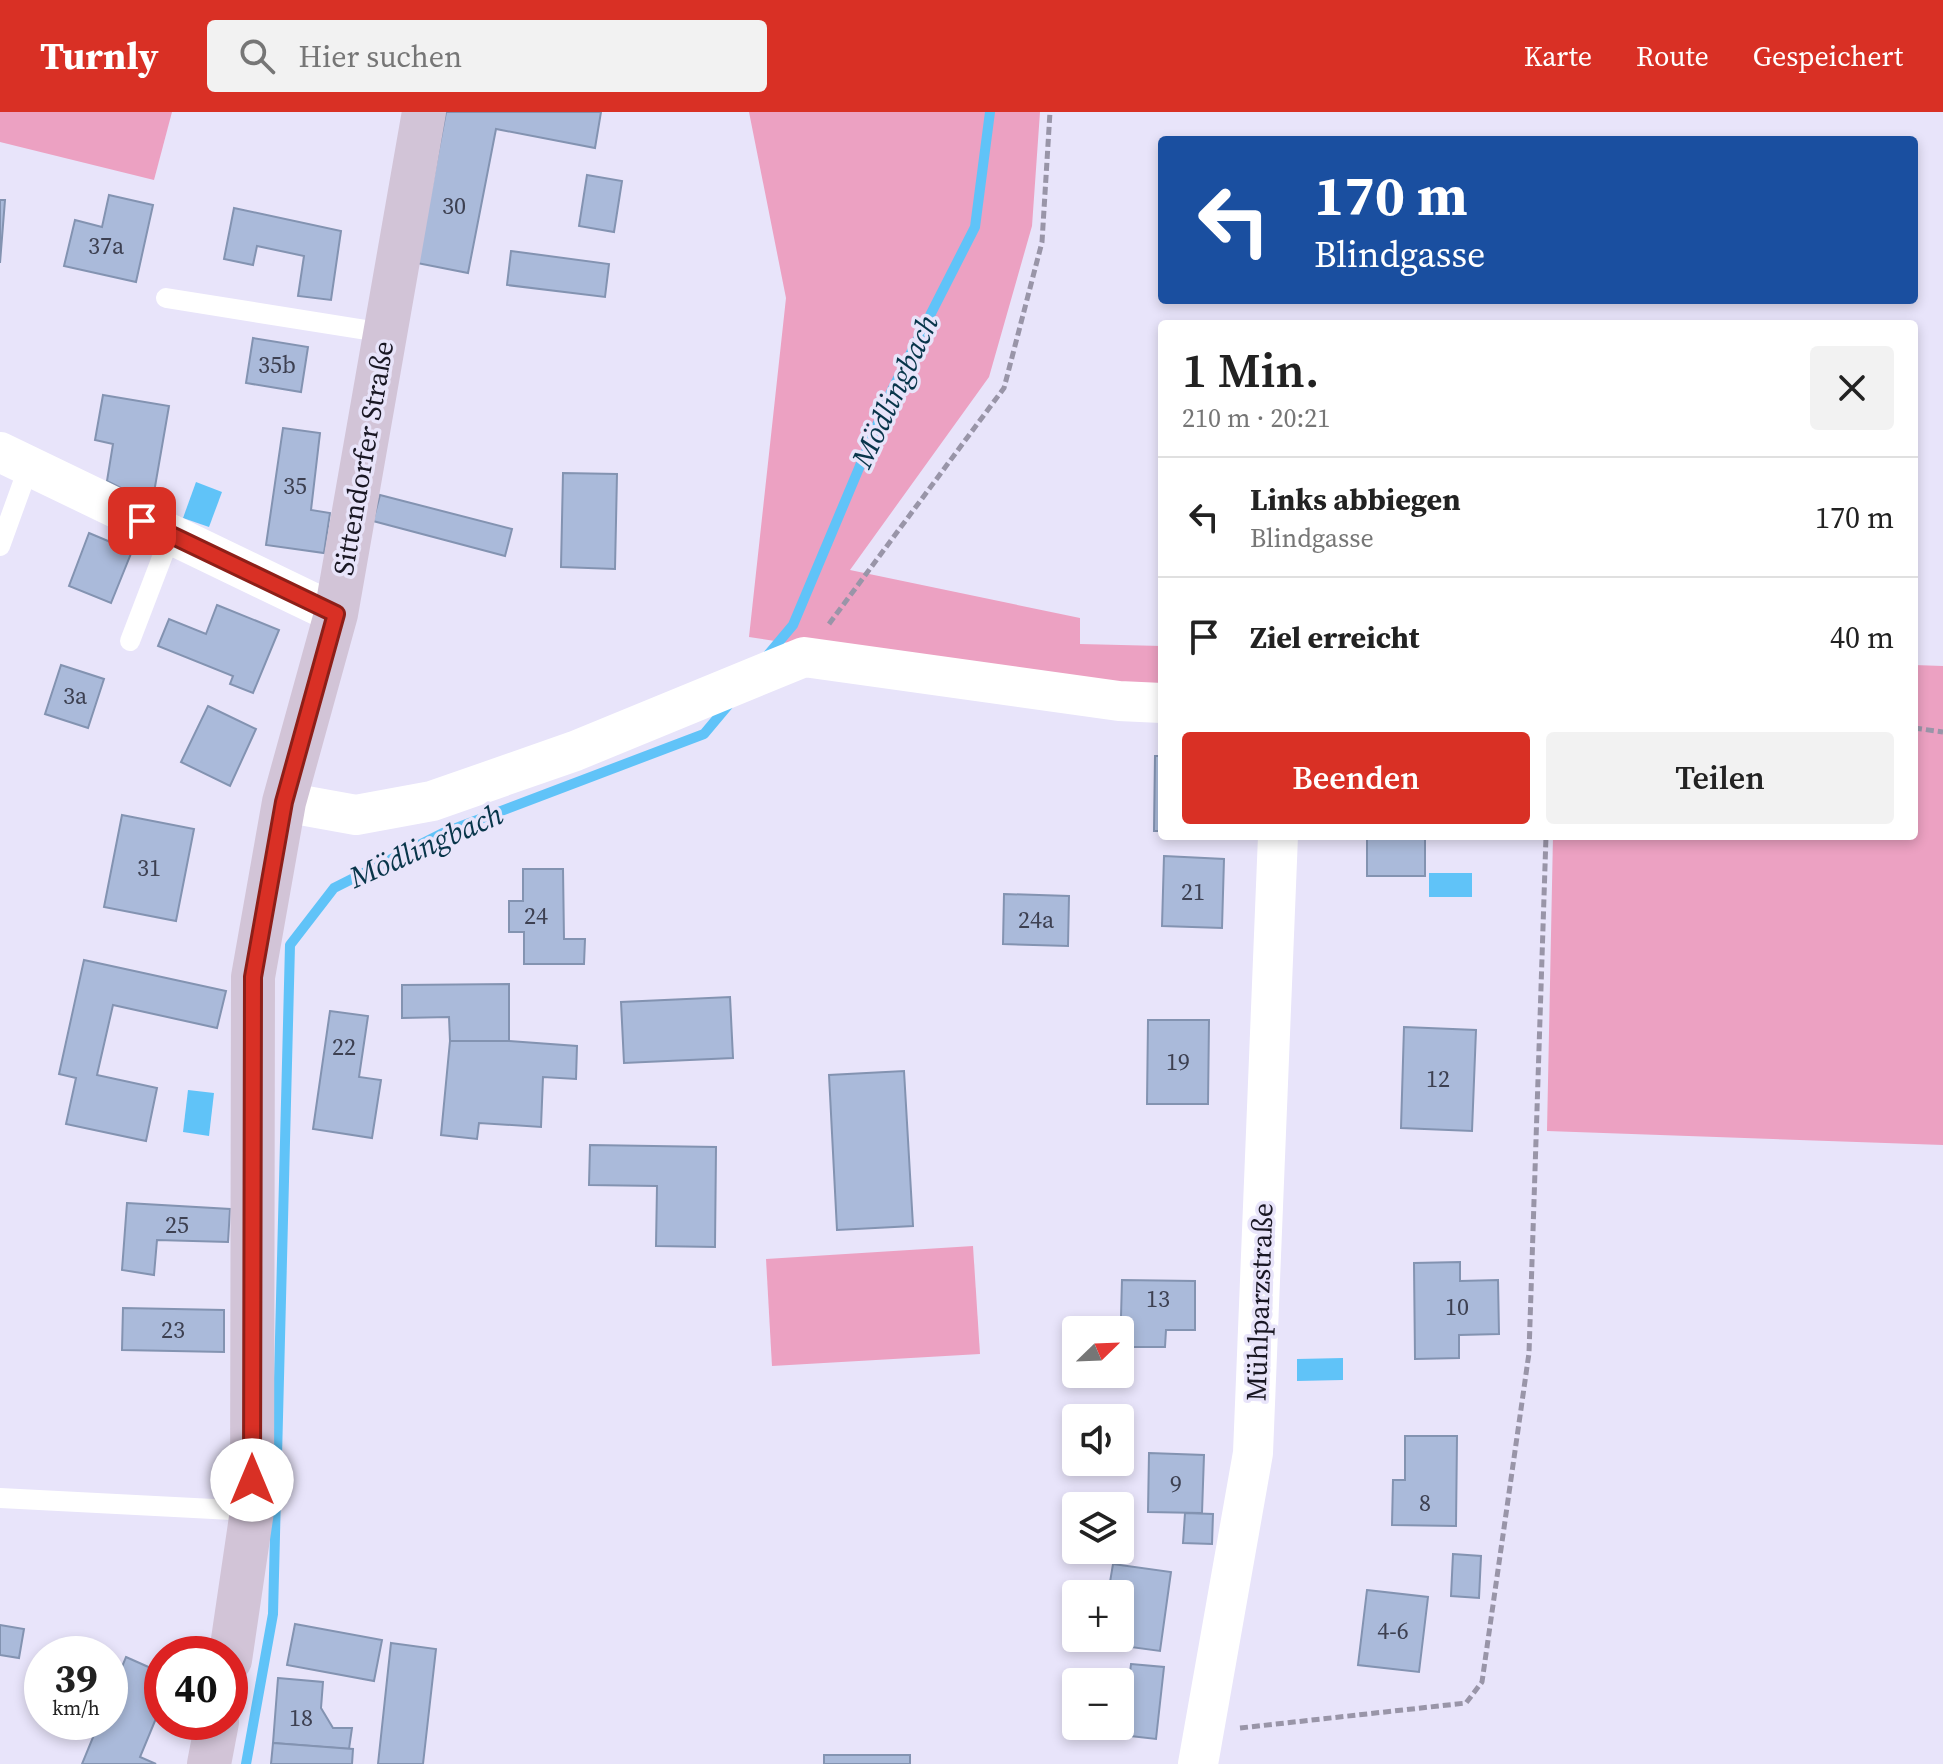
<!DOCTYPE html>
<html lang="de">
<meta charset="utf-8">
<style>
:root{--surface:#fff;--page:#f2f2f2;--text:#222;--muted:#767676;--line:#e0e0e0;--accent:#d93025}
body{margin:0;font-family:"Source Serif 4",serif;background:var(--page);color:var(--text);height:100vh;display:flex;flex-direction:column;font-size:30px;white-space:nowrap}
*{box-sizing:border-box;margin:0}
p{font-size:26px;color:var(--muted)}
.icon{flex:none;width:44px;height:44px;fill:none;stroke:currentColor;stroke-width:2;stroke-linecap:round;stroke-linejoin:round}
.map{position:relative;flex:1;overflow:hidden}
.sheet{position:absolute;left:1158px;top:208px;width:760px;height:520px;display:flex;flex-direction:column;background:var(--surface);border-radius:8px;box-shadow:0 4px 12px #0003}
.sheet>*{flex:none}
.top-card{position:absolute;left:1158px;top:24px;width:760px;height:168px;border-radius:8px;box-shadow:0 4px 12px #0003;background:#1a4fa0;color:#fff;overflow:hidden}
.needle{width:52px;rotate:67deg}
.tools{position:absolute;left:1062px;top:1204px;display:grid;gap:16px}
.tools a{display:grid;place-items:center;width:72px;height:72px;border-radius:8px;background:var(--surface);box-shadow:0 4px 12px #0003;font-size:40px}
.speed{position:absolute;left:24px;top:1524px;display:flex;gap:16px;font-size:40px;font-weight:700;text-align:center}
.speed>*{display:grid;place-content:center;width:104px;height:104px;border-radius:50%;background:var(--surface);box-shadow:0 4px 12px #0003;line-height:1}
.speed small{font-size:20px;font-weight:400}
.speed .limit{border:12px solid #d22;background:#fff;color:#111}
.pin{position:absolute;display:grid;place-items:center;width:68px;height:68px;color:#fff;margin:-34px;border-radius:16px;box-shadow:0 4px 12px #0006}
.me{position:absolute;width:88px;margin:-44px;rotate:0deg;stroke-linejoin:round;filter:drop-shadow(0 0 6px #0008)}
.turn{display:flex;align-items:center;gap:28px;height:168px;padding:0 24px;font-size:36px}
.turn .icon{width:104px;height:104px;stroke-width:2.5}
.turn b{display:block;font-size:56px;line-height:68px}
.round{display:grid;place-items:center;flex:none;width:84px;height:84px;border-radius:8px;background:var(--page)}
.headline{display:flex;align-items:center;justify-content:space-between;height:136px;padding:0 24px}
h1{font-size:48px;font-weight:600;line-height:60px}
.action{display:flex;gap:16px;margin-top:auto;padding:16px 24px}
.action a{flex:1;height:92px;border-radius:8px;background:var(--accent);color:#fff;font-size:32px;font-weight:600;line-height:92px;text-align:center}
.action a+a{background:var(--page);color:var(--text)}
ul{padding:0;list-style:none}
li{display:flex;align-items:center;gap:24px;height:120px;padding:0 24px;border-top:2px solid var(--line)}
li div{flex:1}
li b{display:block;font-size:30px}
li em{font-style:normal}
header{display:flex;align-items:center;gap:48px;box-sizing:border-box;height:112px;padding:0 40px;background:var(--accent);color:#fff}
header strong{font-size:38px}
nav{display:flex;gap:44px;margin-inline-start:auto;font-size:28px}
.search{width:560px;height:72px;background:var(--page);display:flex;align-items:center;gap:20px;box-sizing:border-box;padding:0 28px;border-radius:8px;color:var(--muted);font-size:30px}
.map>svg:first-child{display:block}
</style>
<header>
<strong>Turnly</strong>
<div class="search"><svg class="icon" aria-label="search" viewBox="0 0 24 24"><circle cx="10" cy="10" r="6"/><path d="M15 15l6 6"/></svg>Hier suchen</div>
<nav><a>Karte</a><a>Route</a><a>Gespeichert</a></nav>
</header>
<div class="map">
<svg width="1943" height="1652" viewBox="0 0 1943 1652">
<rect width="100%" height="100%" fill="#e8e4fa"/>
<g fill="#eca1c2">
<path d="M0,0H172L154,68L0,30Z"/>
<path d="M749,0H1040L1032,114L989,265L850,458L1080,506V532L1162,534V579L1074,575L749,525L786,186Z"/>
<path d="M1914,553L1943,554V1033L1547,1019L1553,724H1914Z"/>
<path d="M973,1134L980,1242L772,1254L766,1147Z"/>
</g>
<g fill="#60c3f8">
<path d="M196,370L222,380L209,415L183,406Z"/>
<rect x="1429" y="761" width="43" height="24"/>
<path d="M188,978L214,981L209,1024L183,1020Z"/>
<path d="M1343,1246V1268L1297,1269V1247Z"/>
</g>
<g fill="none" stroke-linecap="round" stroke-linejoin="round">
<g stroke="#60c3f8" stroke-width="10">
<path d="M767,544L793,513L891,280L975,115L990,0"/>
<path d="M246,1652L273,1502L290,833L334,776L443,721L704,622L730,591"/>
</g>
</g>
<g fill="#aabada" stroke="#8393b1" stroke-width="2">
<path d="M446,0H601L595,36L496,17L468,161L417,151Z"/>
<path d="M587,63L622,69L614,120L579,114Z"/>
<path d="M109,83L153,93L136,170L64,154L75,108L102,115Z"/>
<path d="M0,88H5L0,151Z"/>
<path d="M234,96L341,119L331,188L298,184L304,144L257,134L253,153L224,147Z"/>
<path d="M511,139L609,152L605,185L507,173Z"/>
<path d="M253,226L308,235L301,280L246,271Z"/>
<path d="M103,283L169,294L152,392L107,369L113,332L95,328Z"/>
<path d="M283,316L320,321L311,398L330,401L324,441L266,433Z"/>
<path d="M563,361L617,362L615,457L561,455Z"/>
<path d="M380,383L512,417L505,444L373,409Z"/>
<path d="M89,421L132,439L111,491L69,474Z"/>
<path d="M217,493L279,518L253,581L230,572L233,564L158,534L169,507L206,522Z"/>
<path d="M61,553L104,567L88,616L45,602Z"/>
<path d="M208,594L256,617L230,674L181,650Z"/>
<path d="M1155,644H1162V719H1154Z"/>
<path d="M122,703L194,717L176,809L104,795Z"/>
<rect x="1367" y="724" width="58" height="40"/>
<path d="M1164,744L1224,747L1222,816L1162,814Z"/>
<path d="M523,757H563L564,827H585L584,852H524V820H509V789H523Z"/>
<path d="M1004,782L1069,784L1068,834L1003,832Z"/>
<path d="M84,848L226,879L217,916L113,893L97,963L157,976L146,1029L66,1012L76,966L59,962Z"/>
<path d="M509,872V929H450L449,905L402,906V873Z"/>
<path d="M730,885L733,946L624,951L621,890Z"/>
<path d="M330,899L368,904L359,965L381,968L372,1026L313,1017Z"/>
<path d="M1148,908H1209L1208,992H1147Z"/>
<path d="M1404,915L1476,918L1472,1019L1401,1016Z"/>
<path d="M450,929H509L577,934L576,967L543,965L541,1015L479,1011L477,1027L441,1023Z"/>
<path d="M904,959L913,1114L837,1118L829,963Z"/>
<path d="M590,1033L716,1035L715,1135L656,1134L657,1074L589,1073Z"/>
<path d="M127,1091L230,1097L228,1130L157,1128L154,1163L122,1158Z"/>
<path d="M1460,1150V1169L1498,1168L1499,1222L1459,1223V1246L1415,1247L1414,1151Z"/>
<path d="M1122,1168L1195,1169V1218H1166L1165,1235H1120V1218H1112L1114,1205H1121Z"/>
<path d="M123,1196L224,1198V1240L122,1238Z"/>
<path d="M1405,1324H1457L1456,1414L1392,1413L1393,1368H1405Z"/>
<path d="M1149,1341L1204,1343L1202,1401L1148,1400Z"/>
<path d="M1185,1401L1213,1402L1212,1432L1183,1431Z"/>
<path d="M1453,1442L1481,1444L1479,1486L1451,1484Z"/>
<path d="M1113,1452L1171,1460L1160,1539L1101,1531L1102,1526H1120V1482H1108Z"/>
<path d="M1367,1478L1428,1485L1419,1560L1358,1553Z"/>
<path d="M295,1512L382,1528L374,1569L287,1553Z"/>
<path d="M0,1513L24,1517L19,1546L0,1543Z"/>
<path d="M391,1531L436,1537L423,1652H378Z"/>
<path d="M126,1545L162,1561V1592L140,1645L156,1652H82L96,1618L76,1610H110V1573L114,1574Z"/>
<path d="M1131,1552L1164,1555L1156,1627L1113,1622V1614H1120V1586L1127,1587Z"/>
<path d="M278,1566L323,1570L321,1596L333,1616H352L349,1637L273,1631Z"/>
<path d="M273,1631L353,1637L352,1652H271Z"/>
<rect x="824" y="1643" width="86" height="9"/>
</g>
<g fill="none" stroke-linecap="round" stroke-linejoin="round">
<g stroke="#9995a8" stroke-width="5" stroke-dasharray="8 4" stroke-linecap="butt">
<path d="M829,512L1004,276L1042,130L1050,0"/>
<path d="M1914,616L1943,620"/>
<path d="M1240,1616L1466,1591L1482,1570L1529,1241L1546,724"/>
</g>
<g stroke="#fff" stroke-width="20">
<path d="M166,186L385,221"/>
<path d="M0,434L29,354"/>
<path d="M130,529L171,422"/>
<path d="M0,1386L252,1399"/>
</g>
<g stroke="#fff" stroke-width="40">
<path d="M0,340L336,502"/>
<path d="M284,690L356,703L432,689L575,639L804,545L1119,589L1162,591"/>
<path d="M1198,1652L1253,1341L1278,724"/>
</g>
<g stroke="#d2c4d7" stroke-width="44">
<path d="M230,1548L252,1399L253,865L284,690L336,502L424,0"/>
<path d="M209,1652L217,1610"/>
</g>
</g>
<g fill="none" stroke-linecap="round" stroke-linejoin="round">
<defs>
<path id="route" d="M142,409L336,502L284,690L253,865L252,1368"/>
</defs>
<use href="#route" stroke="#8d1f18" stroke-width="20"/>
<use href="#route" stroke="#d93025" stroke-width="14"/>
</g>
<g text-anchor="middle" stroke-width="7" stroke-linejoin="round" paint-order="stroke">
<g font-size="24" fill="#3d4051">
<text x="454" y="102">30</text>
<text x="106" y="142">37a</text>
<text x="277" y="261">35b</text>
<text x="295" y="382">35</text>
<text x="75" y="592">3a</text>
<text x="149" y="764">31</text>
<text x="1193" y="788">21</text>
<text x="536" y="812">24</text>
<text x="1036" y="816">24a</text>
<text x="344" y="943">22</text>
<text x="1178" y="958">19</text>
<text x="1438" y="975">12</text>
<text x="177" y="1121">25</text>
<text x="1158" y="1195">13</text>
<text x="1457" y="1203">10</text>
<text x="173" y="1226">23</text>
<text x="1176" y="1380">9</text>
<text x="1425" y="1399">8</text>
<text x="1393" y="1527">4-6</text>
<text x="301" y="1614">18</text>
</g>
<g font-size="28" fill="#191723" stroke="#e8e4fa">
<text transform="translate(363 346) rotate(-80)" y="10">Sittendorfer Straße</text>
<text transform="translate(1259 1190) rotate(-88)" y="10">Mühlparzstraße</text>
</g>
<g font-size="30" font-style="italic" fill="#08354a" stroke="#e8e4fa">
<text transform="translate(895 279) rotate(-65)" y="10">Mödlingbach</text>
<text transform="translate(426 734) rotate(-24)" y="10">Mödlingbach</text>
</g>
</g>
</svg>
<div class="tools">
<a><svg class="needle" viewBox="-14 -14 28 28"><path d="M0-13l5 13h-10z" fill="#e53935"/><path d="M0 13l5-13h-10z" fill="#767676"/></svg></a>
<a><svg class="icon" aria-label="sound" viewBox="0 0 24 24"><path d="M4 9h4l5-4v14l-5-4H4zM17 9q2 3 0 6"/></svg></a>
<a><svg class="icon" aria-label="layers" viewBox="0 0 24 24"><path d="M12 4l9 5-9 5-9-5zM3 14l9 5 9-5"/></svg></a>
<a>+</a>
<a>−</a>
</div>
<div class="speed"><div>39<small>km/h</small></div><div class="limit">40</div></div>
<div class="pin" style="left:142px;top:409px;background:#d93025"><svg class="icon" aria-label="arrive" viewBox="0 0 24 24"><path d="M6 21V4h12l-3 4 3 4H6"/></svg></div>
<svg class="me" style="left:252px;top:1368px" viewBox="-20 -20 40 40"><circle r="19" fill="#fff"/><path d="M0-13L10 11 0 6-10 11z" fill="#d93025"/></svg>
<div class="top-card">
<div class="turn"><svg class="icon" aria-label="left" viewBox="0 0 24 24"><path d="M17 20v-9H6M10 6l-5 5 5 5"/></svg><div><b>170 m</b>Blindgasse</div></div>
</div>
<section class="sheet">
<div class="headline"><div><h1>1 Min.</h1><p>210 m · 20:21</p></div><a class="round"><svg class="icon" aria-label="close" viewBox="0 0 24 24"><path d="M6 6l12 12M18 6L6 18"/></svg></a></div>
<ul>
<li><svg class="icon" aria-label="left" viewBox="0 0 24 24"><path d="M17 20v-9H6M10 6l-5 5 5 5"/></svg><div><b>Links abbiegen</b><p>Blindgasse</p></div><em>170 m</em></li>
<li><svg class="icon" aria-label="arrive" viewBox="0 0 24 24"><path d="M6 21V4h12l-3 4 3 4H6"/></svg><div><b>Ziel erreicht</b></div><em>40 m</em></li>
</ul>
<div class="action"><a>Beenden</a><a>Teilen</a></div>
</section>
</div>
